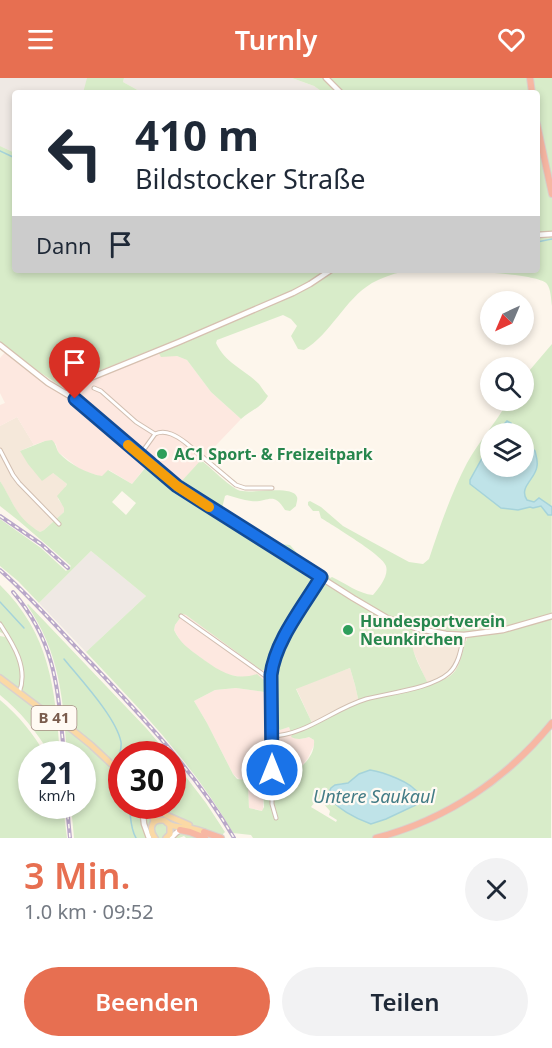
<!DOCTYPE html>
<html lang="de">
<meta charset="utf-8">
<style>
:root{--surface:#fff;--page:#f2f2f3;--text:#1f2937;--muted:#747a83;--accent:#e76f51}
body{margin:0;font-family:"Noto Sans",sans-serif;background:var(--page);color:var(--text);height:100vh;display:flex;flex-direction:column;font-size:22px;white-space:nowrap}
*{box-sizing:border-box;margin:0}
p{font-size:20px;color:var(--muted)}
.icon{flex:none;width:33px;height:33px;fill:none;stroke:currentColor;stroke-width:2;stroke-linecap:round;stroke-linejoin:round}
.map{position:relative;height:760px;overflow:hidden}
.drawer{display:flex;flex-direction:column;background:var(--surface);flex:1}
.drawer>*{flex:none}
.hud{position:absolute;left:12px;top:12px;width:528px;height:183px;border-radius:6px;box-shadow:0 3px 9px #0003;background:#fff;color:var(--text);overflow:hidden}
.needle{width:39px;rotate:224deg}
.buttons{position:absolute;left:480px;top:213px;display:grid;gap:12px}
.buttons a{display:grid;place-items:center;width:54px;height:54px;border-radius:50%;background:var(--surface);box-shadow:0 3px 9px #0003;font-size:30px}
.speed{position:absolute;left:18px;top:663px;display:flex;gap:12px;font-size:30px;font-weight:700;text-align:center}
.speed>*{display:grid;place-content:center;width:78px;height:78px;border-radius:50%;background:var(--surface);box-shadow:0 3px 9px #0003;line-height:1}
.speed small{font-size:15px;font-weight:400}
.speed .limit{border:9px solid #d22;background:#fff;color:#111}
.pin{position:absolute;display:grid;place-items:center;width:51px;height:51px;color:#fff;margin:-62px -26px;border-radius:50% 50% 50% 0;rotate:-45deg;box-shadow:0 0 6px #0007}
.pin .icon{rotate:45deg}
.me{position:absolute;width:66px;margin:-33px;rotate:0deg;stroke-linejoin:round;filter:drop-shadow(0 0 4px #0008)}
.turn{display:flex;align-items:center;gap:21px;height:126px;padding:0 24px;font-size:27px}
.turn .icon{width:78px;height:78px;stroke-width:2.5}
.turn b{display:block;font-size:42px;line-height:51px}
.then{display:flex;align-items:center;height:57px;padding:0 24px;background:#0003;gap:12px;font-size:22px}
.round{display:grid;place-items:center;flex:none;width:63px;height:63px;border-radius:32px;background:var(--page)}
.head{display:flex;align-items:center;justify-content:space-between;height:102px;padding:0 24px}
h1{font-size:36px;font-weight:600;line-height:45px;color:var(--accent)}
.button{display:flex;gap:12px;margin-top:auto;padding:12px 24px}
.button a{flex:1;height:69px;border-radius:36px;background:var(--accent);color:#fff;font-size:24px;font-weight:600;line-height:69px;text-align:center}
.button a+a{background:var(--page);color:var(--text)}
header{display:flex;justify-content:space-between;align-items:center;height:78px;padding:0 24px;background:var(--accent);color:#fff;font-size:27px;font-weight:600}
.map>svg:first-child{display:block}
</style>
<header><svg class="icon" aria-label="menu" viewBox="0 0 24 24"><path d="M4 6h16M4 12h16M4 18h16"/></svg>Turnly<svg class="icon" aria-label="heart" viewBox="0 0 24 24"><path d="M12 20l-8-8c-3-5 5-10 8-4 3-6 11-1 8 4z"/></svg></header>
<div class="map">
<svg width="552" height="760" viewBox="0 0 552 760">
<rect width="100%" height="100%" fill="#fdf6ec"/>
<g fill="#f5e8da">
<path d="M17,339L34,367L20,373L53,395L67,406L58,421L65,430L64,434L44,452L40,454L28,447L19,437L0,403V348Z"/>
<path d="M415,546L430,551L466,555L467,562L465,564L460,588L444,603L428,607L411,568V561Z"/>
<path d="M350,590L355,607L359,625L313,647L296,610Z"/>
</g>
<g fill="#fde8e0">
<path d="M156,270L161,278H177L187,282L211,314L241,341L179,406L147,387L132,406L109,392L103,399L96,397L81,392L58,374L56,366L45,363L34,367L17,339L0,348V327L5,325L0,315V280L8,271L50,302L66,308L71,304Z"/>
<path d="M183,536H185L216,558L275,593L278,650L280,652L289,649L292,657L301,661L309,659L314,662V667L308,680L301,689L286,698L276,701H269L268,696L263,712V733L249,730L248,708L233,696L207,645L194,623L215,612L236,610L265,614L256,597L251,599H243L230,597L219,593L183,567L174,552L175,547Z"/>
</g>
<g fill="#efe9e4">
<path d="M0,0H104V15H15V75L0,68Z"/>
<path d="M124,0H292L314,8L324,15H143L123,4Z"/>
<path d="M91,473L146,518L86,574L39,525Z"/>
</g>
<g fill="#d8ecc9" fill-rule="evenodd">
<path d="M87,0H124L123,4L143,15H83Z"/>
<path d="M292,0H552V228C551,222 551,211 547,206C537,193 421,191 402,194C392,196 381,200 372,205C344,222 331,256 304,272L298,271L291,258L297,248L291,241L283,237L217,262L216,265C226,286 244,291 259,306C262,310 265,315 268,318C262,329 250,333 241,341L211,314L187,282L177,278L161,279L156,270L71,304L62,309L29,287L0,264V68L15,75V192H537V15H324L314,8Z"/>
<path d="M552,266L551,760H253L251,757L233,755C194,687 140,631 86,574L146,518L91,473L39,525L18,503L0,488V441L41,470L66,493L71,488L19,443L0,428V403C14,425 16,440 40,454L44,452L64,434V430L57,418L66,408L67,406L53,395L42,403L28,386L20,373L45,363L52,362C57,367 56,371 59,375C69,386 88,396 102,398L108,392L132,406L151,383L179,406L201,382C210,389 229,408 238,412C249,417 292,406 297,419C298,421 296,427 296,428L290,433L285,432C273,412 268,425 251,423C243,422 235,419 227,417L225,418L222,430L256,451L279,466L290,467L304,483L327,495L330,500L332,499C345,505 359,516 373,517C379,510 389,498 386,488C384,478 332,447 321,440L319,433H313L308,427V424L310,423L321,429L343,448L372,464L409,484L423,486L429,481C440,448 451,416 467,385C479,363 496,345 508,323L524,322V304L529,293ZM490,356H524V388H490ZM122,413L136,425L126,437L112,424ZM183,536L186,537L261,592L275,593L278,650L280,652L289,649L292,657L291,659C297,662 303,661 309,659L314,662C316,684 289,701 269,701V687L265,689L262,695L264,729L262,733L249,730L248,708L245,702L237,701L233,696L207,645L194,623L215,612L236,610L265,614L267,613L268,606L257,596C234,604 218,592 200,579C189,571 180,565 174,552L175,547ZM415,546L430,551L466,555L467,562L465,564C459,590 457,601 428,606C420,587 405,568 415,546ZM350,590L355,607L359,625L313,647L296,611ZM375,693L405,704L418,726L386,741C371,738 341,734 331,722C328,719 329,716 329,713L338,706L348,705L359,696ZM319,723L322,724L330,733L329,737L337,742L336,744L311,729L315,724Z"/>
<path d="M0,507C50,556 55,610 60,676H50C36,653 21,634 0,617V558L5,559L4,556L0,554Z"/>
<path d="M28,526L147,651L168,676H122V728H172L173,682L206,725L225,754L223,756L224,760H186L184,758L179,760H74L71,728H82V676H67C63,620 60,575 27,527Z"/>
<path d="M0,622C19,638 33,655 45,676H32V728H63L67,760H0Z"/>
</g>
<g fill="#bfe3e8" stroke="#a5d3da" stroke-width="1.5">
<path d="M507,343L511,345L517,355H496Z"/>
<path d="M524,364L535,373C536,377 538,383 537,388C536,401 518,409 527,422L534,424L539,420L552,429V437H548L541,428L533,430L530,429L518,432L501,430L470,406V402L490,366V388H524Z"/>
<path d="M370,692C382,694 413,704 418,716C420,720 419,722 418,726L386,741L371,746C357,741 334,730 328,716L331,710L335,707L348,705L359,696Z"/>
</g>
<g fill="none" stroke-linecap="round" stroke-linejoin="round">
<g stroke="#a5d3da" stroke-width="1.5">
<path d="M0,73L15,80"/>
<path d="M537,164L552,161"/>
<path d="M0,524L24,550"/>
<path d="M64,581C80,601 116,639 121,664C122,671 119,679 116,687"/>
<path d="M115,691L113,703L122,714"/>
<path d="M129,728C131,738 130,750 136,760"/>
</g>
<defs>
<g id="street">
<path d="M94,310L101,313L136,344L155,356"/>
<path d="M0,372L13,397L19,405L59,446"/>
<path d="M140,377L155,356C166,351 177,358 186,365L236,407L245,410H272"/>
<path d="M181,538L260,594L264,597H271"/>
<path d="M0,546C13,566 29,590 19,615"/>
<path d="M272,658C306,657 333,631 366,621C388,615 431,611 449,595C459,586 461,571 464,557"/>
<path d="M276,740L272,726V588C280,557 304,528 320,500"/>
</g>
<g id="secondary">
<path d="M326,0L341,15"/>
<path d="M537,157L552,156"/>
<path d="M0,267L48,305L75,321L177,408L353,520L387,540L419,551L446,556L464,557L503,552L552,538"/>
<path d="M67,316L73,308L78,305L179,264L293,215L310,206L331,192"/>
<path d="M142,728L144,746L149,760"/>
<path d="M171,760L176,755L180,752"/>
</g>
<g id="primary">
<path d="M0,600L37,628L70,650L91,667L122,696"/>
<path d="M147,728L153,738L154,744"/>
<path d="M154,728L166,737L189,747"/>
<path d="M155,760C150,754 149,742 161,742C167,742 164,743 169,746C174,750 183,748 189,750C194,751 199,752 204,754"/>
<path d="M166,760L170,756V747"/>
</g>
<g id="highway">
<path d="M530,0L532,15"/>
<path d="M537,46L552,116"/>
<path d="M180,752L190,754L205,760"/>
<path d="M204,754L221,760"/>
<path d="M376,760C446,742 507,701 552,645"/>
</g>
</defs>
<use href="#street" stroke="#d1beb0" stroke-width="5"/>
<use href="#secondary" stroke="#d6c0b0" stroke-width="7"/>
<use href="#primary" stroke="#dad1cd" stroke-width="8"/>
<use href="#highway" stroke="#dad1cd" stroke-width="8"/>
<use href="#street" stroke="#fff" stroke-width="3"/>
<use href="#secondary" stroke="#fff" stroke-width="4.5"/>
<use href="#primary" stroke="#fbd9a5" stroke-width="5"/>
<use href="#highway" stroke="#f7b7a3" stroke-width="6"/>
<defs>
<g id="rail">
<path d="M0,438L41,466L68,490"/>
<path d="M0,492C33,521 62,555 93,587C144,641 196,695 234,760"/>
<path d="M13,514C57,565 58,614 64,676"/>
<path d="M67,728L70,760"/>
</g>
</defs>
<use href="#rail" stroke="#b9a8c9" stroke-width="4"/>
<use href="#rail" stroke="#fffaf3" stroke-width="1.5" stroke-dasharray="4.5" stroke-linecap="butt"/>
</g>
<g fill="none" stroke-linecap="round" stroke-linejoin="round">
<defs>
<path id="route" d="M75,321L177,408L321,499C303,529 275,563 271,597L272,692"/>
</defs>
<use href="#route" stroke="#114b97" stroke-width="15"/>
<use href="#route" stroke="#1a73e8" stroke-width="10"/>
<path stroke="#f59e0b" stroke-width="10" d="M128,367L177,408L209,429"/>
</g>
<g fill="#2e9e5b" stroke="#fffaf3" stroke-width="2">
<circle cx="162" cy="376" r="6"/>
<circle cx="348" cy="552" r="6"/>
</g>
<g text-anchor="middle" stroke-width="4.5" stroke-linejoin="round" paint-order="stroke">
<rect fill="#fffaf3" stroke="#a28b7f" stroke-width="1.5" x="31.5" y="628" width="45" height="24" rx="4.5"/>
<g font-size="15" font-weight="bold" fill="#7a5c4d">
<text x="54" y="645">B 41</text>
</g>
<g font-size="16" font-weight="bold" fill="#27864d" stroke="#fffaf3" text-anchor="start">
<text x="174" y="382">AC1 Sport- &amp; Freizeitpark</text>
<text x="360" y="549">Hundesportverein<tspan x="360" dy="18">Neunkirchen</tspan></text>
</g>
<g font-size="18" font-style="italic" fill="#437c86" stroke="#fffaf3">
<text x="374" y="725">Untere Saukaul</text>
</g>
</g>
</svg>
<div class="buttons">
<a><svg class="needle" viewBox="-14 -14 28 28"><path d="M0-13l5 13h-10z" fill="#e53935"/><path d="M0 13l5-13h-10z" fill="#747a83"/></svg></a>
<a><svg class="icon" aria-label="search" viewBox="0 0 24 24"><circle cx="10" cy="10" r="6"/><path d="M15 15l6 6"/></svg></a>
<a><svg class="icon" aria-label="layers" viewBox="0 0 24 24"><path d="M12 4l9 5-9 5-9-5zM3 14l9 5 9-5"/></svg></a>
</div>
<div class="speed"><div>21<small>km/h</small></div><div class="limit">30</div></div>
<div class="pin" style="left:75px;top:321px;background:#d93025"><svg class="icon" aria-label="arrive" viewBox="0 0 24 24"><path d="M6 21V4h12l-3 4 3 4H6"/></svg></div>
<svg class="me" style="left:272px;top:692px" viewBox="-20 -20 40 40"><circle r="17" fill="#1a73e8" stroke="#fff" stroke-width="3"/><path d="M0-11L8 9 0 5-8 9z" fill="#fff"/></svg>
<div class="hud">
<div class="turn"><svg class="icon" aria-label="left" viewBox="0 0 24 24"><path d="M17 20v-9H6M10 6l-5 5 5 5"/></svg><div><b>410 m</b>Bildstocker Straße</div></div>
<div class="then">Dann<svg class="icon" aria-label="arrive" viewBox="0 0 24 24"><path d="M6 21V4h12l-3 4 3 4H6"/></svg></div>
</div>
</div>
<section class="drawer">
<div class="head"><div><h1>3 Min.</h1><p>1.0 km · 09:52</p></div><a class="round"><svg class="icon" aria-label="close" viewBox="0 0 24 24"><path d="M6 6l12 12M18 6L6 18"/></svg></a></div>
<div class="button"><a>Beenden</a><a>Teilen</a></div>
</section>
